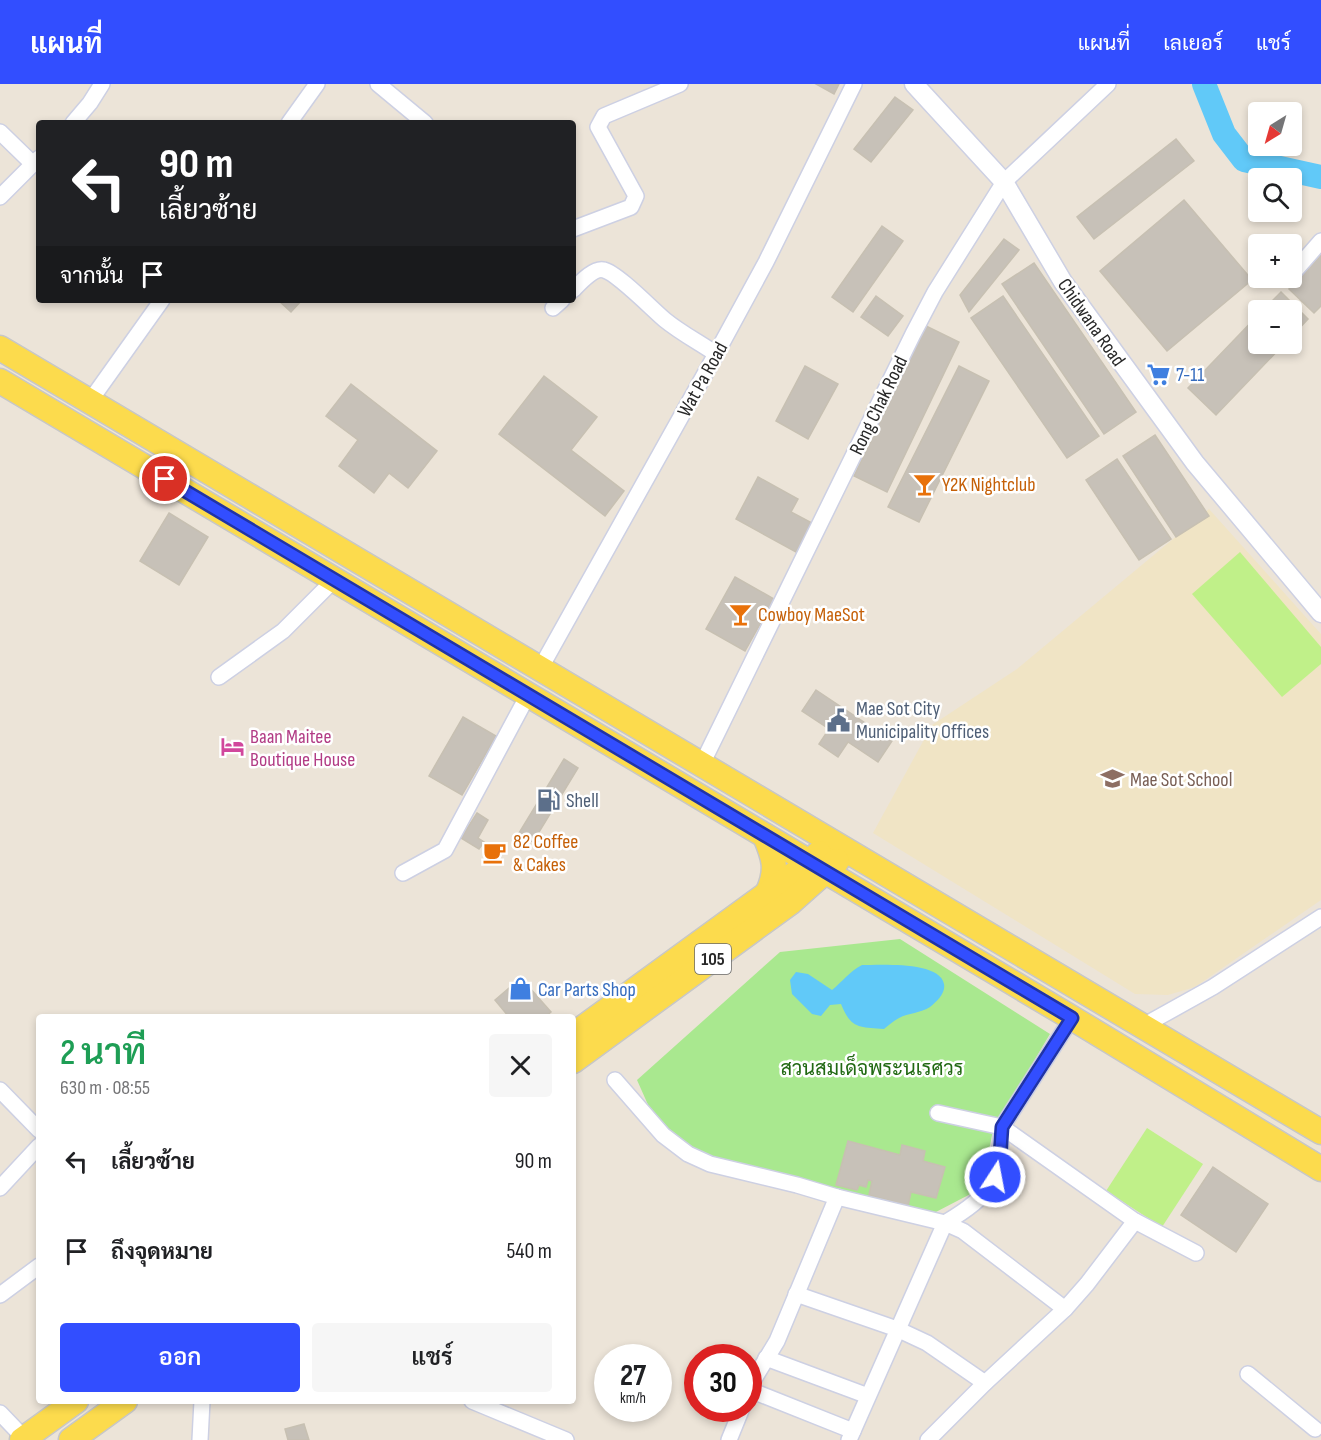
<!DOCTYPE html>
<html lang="th">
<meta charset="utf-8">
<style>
:root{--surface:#fff;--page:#f6f6f6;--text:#202124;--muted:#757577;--accent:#324eff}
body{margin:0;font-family:"Sofia Sans Condensed",Sarabun,sans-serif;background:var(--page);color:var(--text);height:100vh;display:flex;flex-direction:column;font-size:22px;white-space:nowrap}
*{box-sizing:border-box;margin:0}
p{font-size:20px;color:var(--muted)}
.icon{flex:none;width:33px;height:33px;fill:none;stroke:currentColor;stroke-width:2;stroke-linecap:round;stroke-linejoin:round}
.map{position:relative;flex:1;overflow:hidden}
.panel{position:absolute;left:36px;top:930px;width:540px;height:390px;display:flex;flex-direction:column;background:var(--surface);border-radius:6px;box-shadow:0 3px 9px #0003}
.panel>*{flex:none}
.hud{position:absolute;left:36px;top:36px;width:540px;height:183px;border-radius:6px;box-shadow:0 3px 9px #0003;background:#202124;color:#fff;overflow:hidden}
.needle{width:39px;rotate:217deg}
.fabs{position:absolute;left:1248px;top:18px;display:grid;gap:12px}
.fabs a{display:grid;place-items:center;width:54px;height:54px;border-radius:6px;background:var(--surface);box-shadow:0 3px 9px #0003;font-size:30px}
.speed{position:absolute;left:594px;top:1260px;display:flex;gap:12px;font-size:30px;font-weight:700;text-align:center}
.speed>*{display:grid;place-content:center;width:78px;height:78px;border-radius:50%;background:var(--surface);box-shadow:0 3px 9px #0003;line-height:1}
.speed small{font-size:15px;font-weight:400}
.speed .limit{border:9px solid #d22;background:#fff;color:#111}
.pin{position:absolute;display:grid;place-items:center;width:51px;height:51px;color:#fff;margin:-26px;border:3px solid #fff;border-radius:50%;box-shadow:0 2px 6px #0007}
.me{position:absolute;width:66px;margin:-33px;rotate:11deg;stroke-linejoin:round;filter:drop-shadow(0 0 4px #0008)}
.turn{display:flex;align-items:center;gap:21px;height:126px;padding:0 24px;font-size:27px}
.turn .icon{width:78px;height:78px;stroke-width:2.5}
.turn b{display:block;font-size:42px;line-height:51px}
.then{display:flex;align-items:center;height:57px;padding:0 24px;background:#0003;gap:12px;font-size:22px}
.round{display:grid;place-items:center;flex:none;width:63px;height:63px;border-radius:6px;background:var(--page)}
.headline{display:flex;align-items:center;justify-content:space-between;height:102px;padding:0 24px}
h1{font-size:36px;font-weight:600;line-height:45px;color:#1e9e55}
.primary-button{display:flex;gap:12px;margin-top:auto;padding:12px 24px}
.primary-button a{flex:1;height:69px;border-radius:6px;background:var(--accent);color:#fff;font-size:24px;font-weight:600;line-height:69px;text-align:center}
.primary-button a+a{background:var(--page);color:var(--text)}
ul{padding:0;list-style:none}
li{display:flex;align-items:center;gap:18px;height:90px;padding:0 24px}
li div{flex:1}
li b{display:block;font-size:22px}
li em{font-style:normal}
header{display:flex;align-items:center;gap:36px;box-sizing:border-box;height:84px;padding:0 30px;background:var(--accent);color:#fff}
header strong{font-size:28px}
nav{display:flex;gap:33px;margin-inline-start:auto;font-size:21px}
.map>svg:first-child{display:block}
</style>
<header>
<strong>แผนที่</strong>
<nav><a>แผนที่</a><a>เลเยอร์</a><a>แชร์</a></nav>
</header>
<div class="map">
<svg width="1321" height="1356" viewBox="0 0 1321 1356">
<rect width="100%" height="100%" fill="#ece4d8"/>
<path fill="#f0e4c5" d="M1209,425L1321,550V816L1195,903L1168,911L1135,910L873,749L932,641L1017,585Z"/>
<path fill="#a9e88f" d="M900,855L1050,950L993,1046L982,1104L934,1129L691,1068L653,1032L637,996L780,868Z"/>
<g fill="#c0f089">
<path d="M1240,468L1321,563V580L1282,613L1192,510Z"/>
<path d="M1147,1044L1203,1080L1162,1143L1106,1107Z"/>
</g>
<path fill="#61c9f8" d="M862,881C880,881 940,877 944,900C946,909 936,918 930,923C921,929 908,929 899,934C893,937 889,941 884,945C859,943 851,945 841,920L830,921L821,932L812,930L792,910L790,896L796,888L808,890L832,906C842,898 850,887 862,881Z"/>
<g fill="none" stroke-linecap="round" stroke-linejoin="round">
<path stroke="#61c9f8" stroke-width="24" d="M1204,0L1224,50L1244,76L1321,93"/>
</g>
<g fill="#c7c1b8" stroke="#c7c0b2" stroke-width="1.5">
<path d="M816,0H839L834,10Z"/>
<path d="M895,13L913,26L871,78L854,65Z"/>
<path d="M1176,55L1194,77L1094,155L1077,133Z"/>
<path d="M1184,116L1252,196L1167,267L1100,187Z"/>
<path d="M882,142L903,157L853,228L832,213Z"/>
<path d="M1004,155L1019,166L969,228L960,211Z"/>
<path d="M1321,171V222L1314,229L1289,205Z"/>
<path d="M1034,179L1136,328L1104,350L1002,200Z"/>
<path d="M1281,208L1308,235L1292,252V226H1263Z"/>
<path d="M876,212L903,232L888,252L861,233Z"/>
<path d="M1003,212L1099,352L1067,374L971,234Z"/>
<path d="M278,216H302L291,228Z"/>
<path d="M1258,231V260H1284L1216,331L1188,304Z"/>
<path d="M926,242L959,258L887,408L854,392Z"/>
<path d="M805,282L838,300L808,355L776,337Z"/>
<path d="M959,282L989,297L919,438L888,423Z"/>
<path d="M544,292L597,333L571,366L624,407L605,432L499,350Z"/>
<path d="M351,300L437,367L408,404L389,389L374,409L339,382L358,356L326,332Z"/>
<path d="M1155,351L1209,432L1176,453L1123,372Z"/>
<path d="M1117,375L1171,455L1139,476L1086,396Z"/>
<path d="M758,393L798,415L791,428L812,439L796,468L736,435Z"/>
<path d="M169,429L208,453L179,501L140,477Z"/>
<path d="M735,493L774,515L745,567L706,545Z"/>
<path d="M816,606L892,657L878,678L848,658L838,673L819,660L829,645L802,627Z"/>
<path d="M463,633L496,652L462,711L429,692Z"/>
<path d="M564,675L578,684L533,758L519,749Z"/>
<path d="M477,729L488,736L478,754L484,758L479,765L461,754Z"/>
<path d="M521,894L551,928L545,933H509L495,916Z"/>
<path d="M848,1057L900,1071L902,1061L925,1067L923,1077L945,1083L936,1114L911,1108L908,1122L869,1111L872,1097L868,1096L866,1103L859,1101L857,1106L836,1101Z"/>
<path d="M1213,1083L1268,1120L1236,1168L1181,1131Z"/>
<path d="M304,1340L309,1356H288L285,1345Z"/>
</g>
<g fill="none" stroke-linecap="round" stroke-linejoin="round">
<defs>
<g id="minor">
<path d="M378,0L425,39"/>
<path d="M73,39L90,19L102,0"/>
<path d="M289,39L317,0"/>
<path d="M0,48L33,80"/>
<path d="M0,113L39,74"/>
<path d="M573,145L631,123L636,112L598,43L604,32L680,0"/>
<path d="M1292,190L1321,157"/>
<path d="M573,206C579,200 594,183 604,186C617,189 652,225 665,236C681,249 700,259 716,270"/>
<path d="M553,224L562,216"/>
<path d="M90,317L162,216"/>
<path d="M540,585L716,270L766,178L854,0"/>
<path d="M219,593L283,547L334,496"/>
<path d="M702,680L913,250L935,208L1004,98L1108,0"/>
<path d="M403,789L445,766L528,611"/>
<path d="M1072,934L1002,1043L1135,1137L1196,1169"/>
<path d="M1143,942L1213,903L1321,833"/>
<path d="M615,996L663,1051L688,1070L710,1080L797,1101L837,1113L945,1139L963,1147L1065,1225"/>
<path d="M0,1006L39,1046"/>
<path d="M0,1104L39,1062"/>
<path d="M796,1210L897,1245L927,1259L985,1299"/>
<path d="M0,1211L39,1182"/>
<path d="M766,1274L868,1312"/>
<path d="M1248,1290L1315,1345"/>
<path d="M750,1306L853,1347"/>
<path d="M748,1309L754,1295L777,1257L837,1113"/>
<path d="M472,1317L566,1356"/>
<path d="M0,1329L24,1354"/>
<path d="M200,1356L202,1317"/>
<path d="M729,1356L742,1324"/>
<path d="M849,1356L945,1139C993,1110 998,1098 1002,1043L938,1029"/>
<path d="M928,1356L985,1299L1065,1225L1087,1200L1135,1137"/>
</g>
<path id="tertiary" d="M914,0L1004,98L1063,198L1195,379L1321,529"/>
<g id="primary">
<path d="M0,264L1321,1048"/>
<path d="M0,297L1072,934L1321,1085"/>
<path d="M765,752C774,774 778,785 768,808"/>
<path d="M573,951L801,785L819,769"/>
<path d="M573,977L791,818L837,777"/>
<path d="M22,1356L76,1317"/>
<path d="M71,1356L125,1317"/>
</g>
</defs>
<use href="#minor" stroke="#cdd0e3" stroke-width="18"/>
<use href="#tertiary" stroke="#cdd0e3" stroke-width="21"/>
<use href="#primary" stroke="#c7c7c7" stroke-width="27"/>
<use href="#minor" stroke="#fff" stroke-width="15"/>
<use href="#tertiary" stroke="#fff" stroke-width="18"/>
<use href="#primary" stroke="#fcdb4d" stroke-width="24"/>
</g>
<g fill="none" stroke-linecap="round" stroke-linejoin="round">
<defs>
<path id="route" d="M165,395L1072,934L1002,1043L1000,1072L995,1093"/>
</defs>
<use href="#route" stroke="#2033a6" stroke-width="15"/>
<use href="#route" stroke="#324eff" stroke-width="10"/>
</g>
<defs>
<symbol id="supermarket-bare" viewBox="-9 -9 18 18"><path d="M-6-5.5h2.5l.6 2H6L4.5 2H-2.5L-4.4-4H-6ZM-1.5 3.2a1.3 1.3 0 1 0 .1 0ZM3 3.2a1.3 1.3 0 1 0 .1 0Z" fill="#3f7fe0" stroke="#fff" stroke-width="2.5" paint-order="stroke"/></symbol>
<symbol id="bar-bare" viewBox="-9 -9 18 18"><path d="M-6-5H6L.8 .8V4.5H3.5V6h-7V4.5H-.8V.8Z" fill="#e8710a" stroke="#fff" stroke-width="2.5" paint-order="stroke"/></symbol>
<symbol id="civic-bare" viewBox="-9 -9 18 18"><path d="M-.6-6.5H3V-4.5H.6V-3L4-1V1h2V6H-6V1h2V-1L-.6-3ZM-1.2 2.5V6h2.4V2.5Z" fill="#5c6f8a" stroke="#fff" stroke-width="2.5" paint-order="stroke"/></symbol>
<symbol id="hotel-bare" viewBox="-9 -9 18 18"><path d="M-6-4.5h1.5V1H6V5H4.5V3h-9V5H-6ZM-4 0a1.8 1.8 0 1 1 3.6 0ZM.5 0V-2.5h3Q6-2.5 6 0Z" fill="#d1479c" stroke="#fff" stroke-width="2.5" paint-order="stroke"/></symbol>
<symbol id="school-bare" viewBox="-9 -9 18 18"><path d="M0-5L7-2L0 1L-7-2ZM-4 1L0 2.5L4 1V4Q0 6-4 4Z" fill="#8d6e63" stroke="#fff" stroke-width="2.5" paint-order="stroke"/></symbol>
<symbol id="fuel-bare" viewBox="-9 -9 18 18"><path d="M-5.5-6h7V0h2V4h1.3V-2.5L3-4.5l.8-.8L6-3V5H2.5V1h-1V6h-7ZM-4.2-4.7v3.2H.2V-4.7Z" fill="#5c6f8a" stroke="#fff" stroke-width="2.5" paint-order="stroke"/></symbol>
<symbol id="cafe-bare" viewBox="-9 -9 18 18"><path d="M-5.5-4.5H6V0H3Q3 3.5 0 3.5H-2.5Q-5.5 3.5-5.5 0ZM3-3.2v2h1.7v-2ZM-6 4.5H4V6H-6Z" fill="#e8710a" stroke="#fff" stroke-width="2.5" paint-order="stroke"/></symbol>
<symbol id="shop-bare" viewBox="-9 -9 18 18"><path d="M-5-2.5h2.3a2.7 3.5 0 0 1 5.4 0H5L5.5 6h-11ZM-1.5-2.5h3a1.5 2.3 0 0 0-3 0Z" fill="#3f7fe0" stroke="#fff" stroke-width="2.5" paint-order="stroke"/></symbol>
</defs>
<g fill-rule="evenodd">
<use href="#supermarket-bare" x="1142" y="274" width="33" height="33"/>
<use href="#bar-bare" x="908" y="384" width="33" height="33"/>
<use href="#bar-bare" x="724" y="514" width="33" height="33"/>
<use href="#civic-bare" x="822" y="620" width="33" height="33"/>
<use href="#hotel-bare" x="216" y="646" width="33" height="33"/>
<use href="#school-bare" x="1096" y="678" width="33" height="33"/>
<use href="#fuel-bare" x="532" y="700" width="33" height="33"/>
<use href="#cafe-bare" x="478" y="752" width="33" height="33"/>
<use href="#shop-bare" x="504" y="888" width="33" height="33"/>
</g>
<g text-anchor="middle" stroke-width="5" stroke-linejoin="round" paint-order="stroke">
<rect fill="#fff" stroke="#686868" stroke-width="1.5" x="695" y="860" width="36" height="30" rx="4.5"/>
<g font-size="18" font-weight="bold" fill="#282828">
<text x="713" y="881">105</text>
</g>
<g font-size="20" fill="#282828" stroke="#fff">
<text transform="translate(1092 238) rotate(55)" y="7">Chidwana Road</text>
<text transform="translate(702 295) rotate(-61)" y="7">Wat Pa Road</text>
<text transform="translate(878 321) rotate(-64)" y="7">Rong Chak Road</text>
</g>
<g font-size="20" fill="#366cbe" stroke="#fff" text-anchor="start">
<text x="1176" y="297">7-11</text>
<text x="538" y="912">Car Parts Shop</text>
</g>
<g font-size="20" fill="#c56008" stroke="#fff" text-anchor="start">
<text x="942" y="407">Y2K Nightclub</text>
<text x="758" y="537">Cowboy MaeSot</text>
<text x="513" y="764">82 Coffee<tspan x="513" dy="23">&amp; Cakes</tspan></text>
</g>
<g font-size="20" fill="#4e5e75" stroke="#fff" text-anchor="start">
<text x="856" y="631">Mae Sot City<tspan x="856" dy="23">Municipality Offices</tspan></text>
<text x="566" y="723">Shell</text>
</g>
<g font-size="20" fill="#b23c85" stroke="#fff" text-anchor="start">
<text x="250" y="659">Baan Maitee<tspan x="250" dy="23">Boutique House</tspan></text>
</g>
<g font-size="20" fill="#785e54" stroke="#fff" text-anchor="start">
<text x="1130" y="702">Mae Sot School</text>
</g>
<g font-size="20" fill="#216913" stroke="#fff">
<text x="872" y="991">สวนสมเด็จพระนเรศวร</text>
</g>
</g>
</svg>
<div class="fabs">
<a><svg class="needle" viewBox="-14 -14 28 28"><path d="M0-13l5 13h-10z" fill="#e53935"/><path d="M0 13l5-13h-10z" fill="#757577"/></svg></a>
<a><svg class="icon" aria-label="search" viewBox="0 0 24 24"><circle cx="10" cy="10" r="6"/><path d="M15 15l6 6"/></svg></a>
<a>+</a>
<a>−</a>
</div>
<div class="speed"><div>27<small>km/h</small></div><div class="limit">30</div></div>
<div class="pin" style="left:165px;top:395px;background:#d93025"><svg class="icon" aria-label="arrive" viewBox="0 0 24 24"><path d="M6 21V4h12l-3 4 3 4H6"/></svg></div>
<svg class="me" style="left:995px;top:1093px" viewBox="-20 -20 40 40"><circle r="17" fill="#324eff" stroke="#fff" stroke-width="3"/><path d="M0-11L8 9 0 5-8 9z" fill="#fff"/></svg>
<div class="hud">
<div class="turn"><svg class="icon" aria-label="left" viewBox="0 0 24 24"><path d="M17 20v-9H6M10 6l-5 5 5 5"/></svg><div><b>90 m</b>เลี้ยวซ้าย</div></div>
<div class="then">จากนั้น<svg class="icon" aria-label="arrive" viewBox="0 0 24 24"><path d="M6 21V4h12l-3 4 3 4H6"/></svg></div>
</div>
<section class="panel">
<div class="headline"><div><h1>2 นาที</h1><p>630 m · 08:55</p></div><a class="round"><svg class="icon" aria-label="close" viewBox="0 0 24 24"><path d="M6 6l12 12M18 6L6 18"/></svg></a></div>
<ul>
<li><svg class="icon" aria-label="left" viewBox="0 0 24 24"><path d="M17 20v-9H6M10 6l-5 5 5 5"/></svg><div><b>เลี้ยวซ้าย</b></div><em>90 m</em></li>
<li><svg class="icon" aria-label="arrive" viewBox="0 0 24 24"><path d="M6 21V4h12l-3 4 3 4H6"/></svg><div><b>ถึงจุดหมาย</b></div><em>540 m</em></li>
</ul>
<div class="primary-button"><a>ออก</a><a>แชร์</a></div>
</section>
</div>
